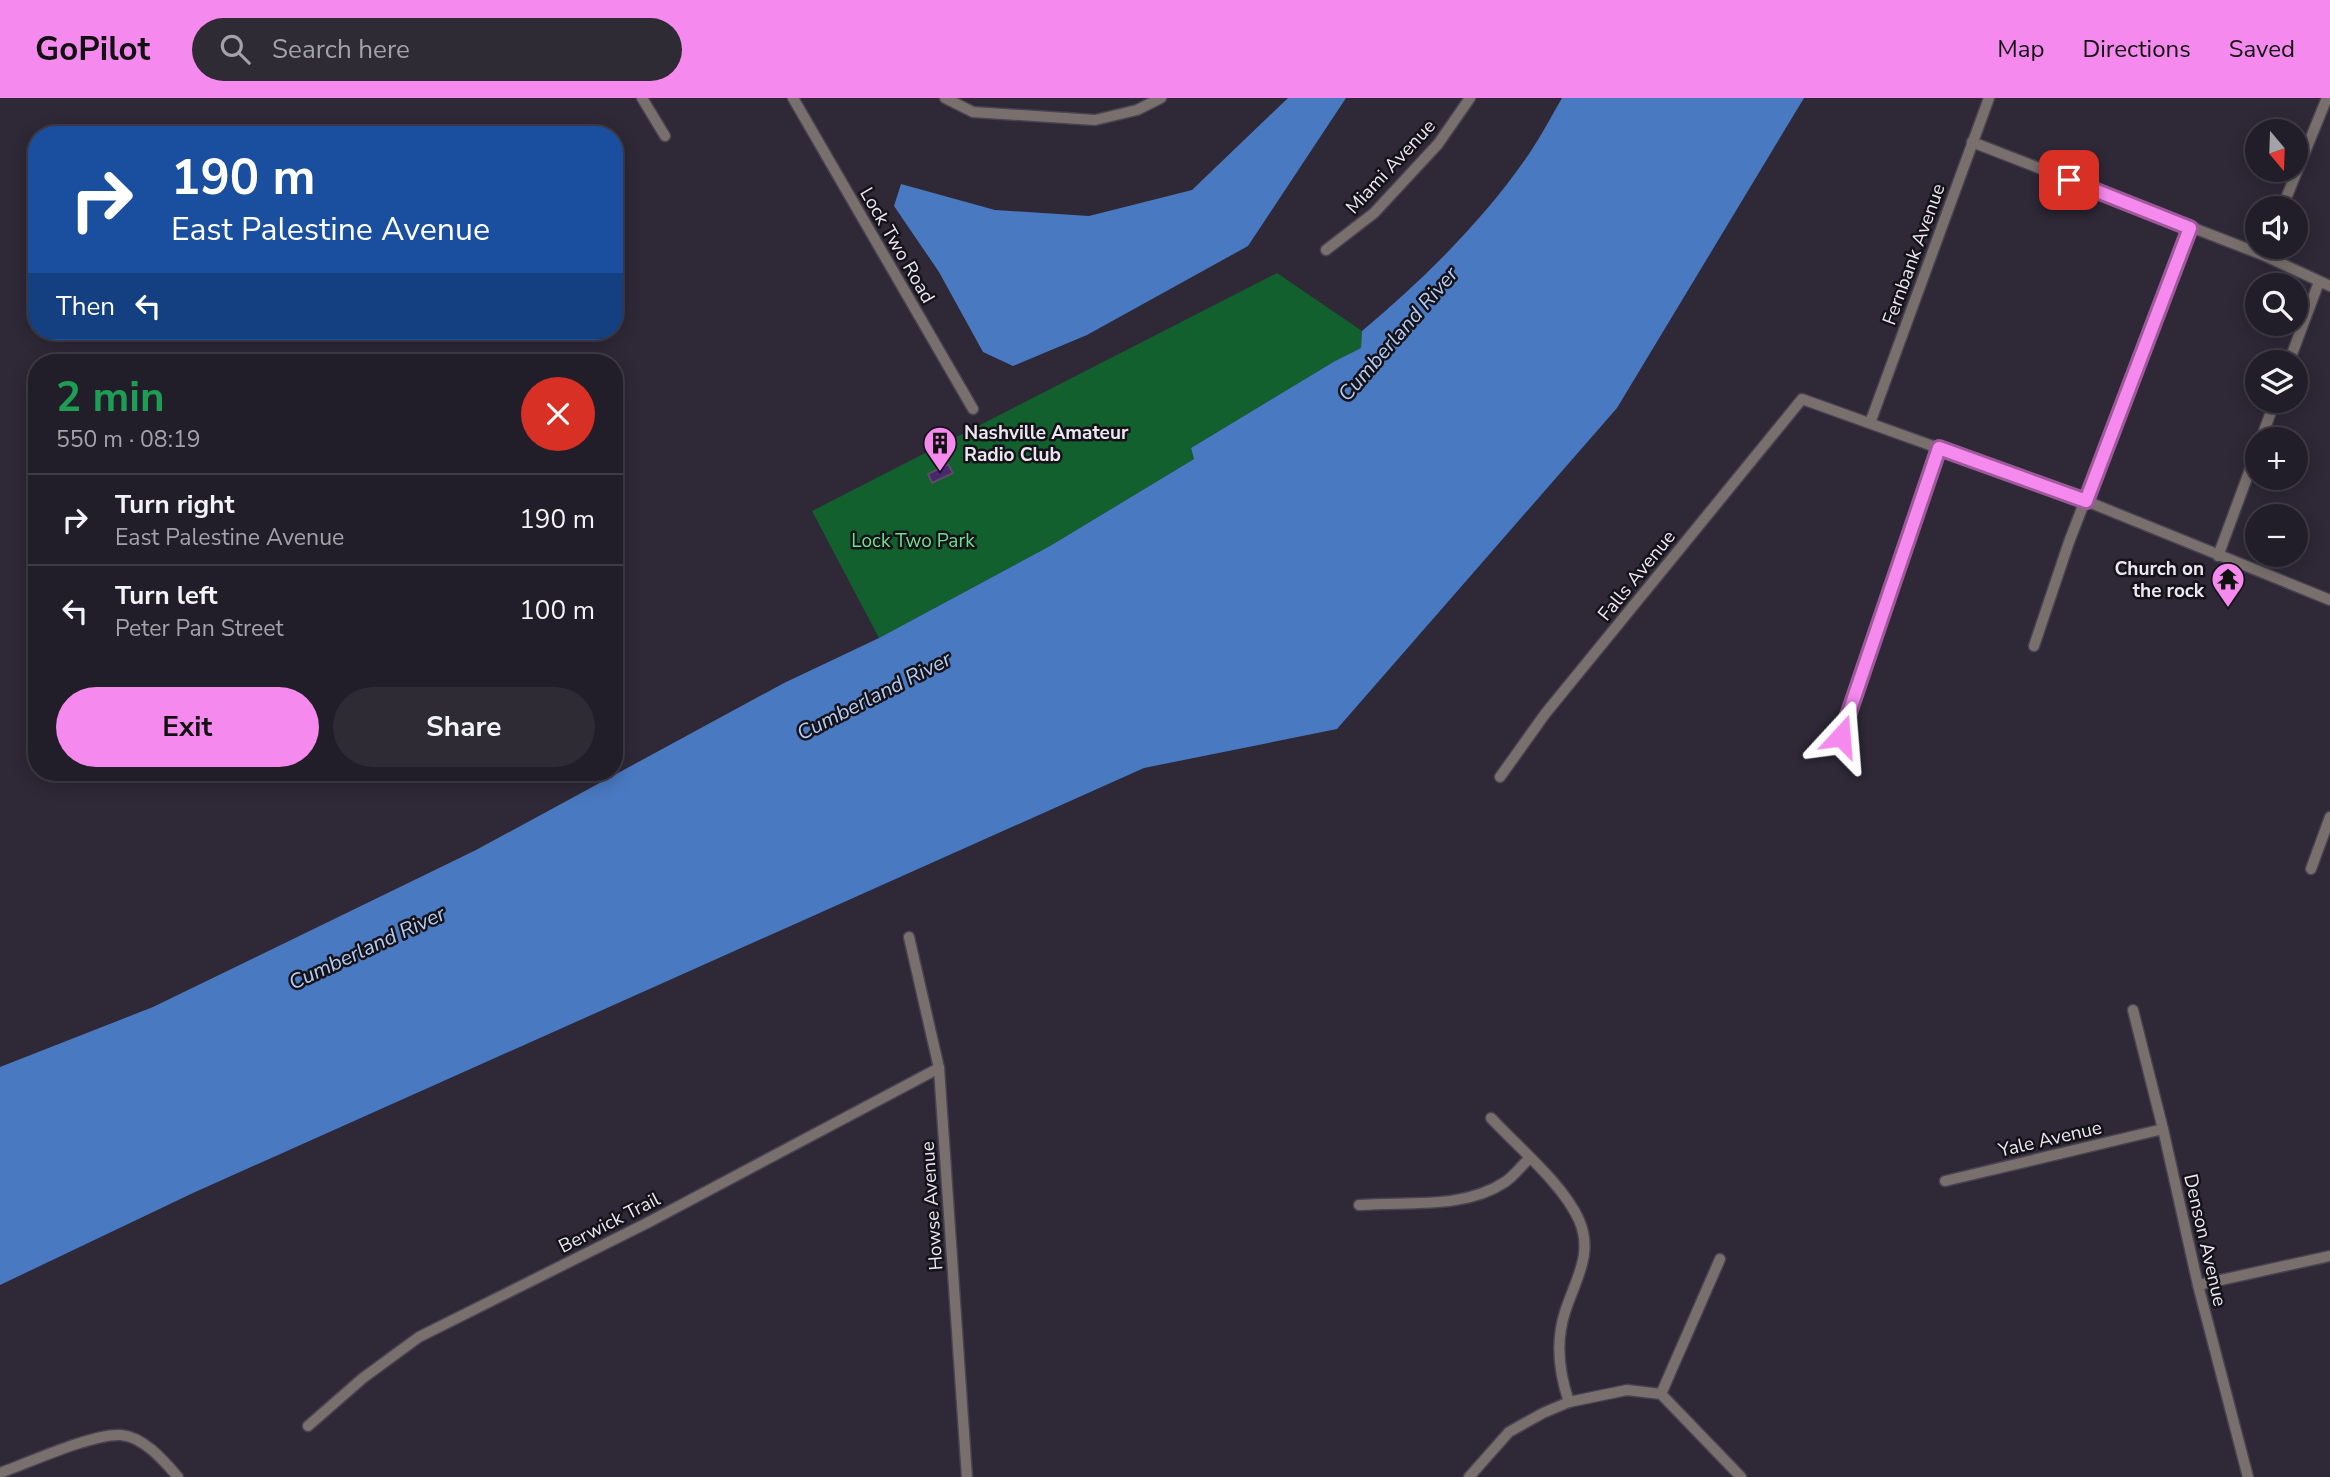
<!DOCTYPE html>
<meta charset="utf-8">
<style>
:root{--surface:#221e29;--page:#2e2b35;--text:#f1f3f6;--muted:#a2a2a8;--line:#3f3c46;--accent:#f589ee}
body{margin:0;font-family:"Nunito Sans",sans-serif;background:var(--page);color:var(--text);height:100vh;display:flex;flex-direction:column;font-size:26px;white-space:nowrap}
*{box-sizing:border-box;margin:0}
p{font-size:23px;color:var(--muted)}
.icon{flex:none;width:38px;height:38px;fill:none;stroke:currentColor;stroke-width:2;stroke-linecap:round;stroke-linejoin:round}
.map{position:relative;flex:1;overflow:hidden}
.details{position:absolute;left:28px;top:256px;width:595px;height:427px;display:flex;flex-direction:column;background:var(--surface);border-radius:28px;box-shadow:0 4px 18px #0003,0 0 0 2px var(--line)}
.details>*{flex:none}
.banner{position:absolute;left:28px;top:28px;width:595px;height:214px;border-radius:28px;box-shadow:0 4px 18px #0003,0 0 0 2px var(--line);background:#1a4fa0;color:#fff;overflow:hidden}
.needle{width:46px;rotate:161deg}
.buttons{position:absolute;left:2245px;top:21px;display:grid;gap:14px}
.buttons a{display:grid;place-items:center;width:63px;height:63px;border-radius:50%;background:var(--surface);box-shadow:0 4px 18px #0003,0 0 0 2px var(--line);font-size:35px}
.pin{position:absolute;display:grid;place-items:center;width:60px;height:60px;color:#fff;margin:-30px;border-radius:14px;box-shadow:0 4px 10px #0006}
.me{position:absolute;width:77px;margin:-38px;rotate:19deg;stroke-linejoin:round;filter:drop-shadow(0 0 5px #0008)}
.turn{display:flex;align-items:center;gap:24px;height:147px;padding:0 28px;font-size:32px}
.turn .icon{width:91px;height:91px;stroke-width:2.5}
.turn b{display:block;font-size:49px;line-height:60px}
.then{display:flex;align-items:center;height:66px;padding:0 28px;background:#0003;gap:14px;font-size:26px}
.round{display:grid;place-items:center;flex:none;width:74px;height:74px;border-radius:37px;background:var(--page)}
.headline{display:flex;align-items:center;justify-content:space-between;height:119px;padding:0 28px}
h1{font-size:42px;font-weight:700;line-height:52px;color:#1e9e55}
.cta{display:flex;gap:14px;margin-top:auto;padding:14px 28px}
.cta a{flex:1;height:80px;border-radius:42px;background:var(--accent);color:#111;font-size:28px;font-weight:700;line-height:80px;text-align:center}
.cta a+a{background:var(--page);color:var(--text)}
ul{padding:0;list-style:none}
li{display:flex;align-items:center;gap:21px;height:91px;padding:0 28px;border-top:2px solid var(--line)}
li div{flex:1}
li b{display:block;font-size:26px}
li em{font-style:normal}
header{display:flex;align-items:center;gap:42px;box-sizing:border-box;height:98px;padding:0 35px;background:var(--accent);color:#111}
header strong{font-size:33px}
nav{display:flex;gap:38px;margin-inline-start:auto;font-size:24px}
.search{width:490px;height:63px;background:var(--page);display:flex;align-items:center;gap:18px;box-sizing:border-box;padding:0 24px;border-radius:38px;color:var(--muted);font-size:26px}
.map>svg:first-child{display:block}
</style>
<header>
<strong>GoPilot</strong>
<div class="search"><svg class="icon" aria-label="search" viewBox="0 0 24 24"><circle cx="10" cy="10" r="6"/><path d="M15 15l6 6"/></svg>Search here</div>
<nav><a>Map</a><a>Directions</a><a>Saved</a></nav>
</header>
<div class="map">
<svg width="2330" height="1379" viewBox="0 0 2330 1379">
<rect width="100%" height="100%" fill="#2e2837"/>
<path fill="#11602d" d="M1277,175L1362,233L1361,250L1335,263L1191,350L1194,361L1050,448L879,540L812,413Z"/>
<g fill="#4979c1">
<path d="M1288,0H1346L1248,148L1087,237L1013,268L983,254L939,174L894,108L901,86L995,112L1089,118L1192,92Z"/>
<path d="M1562,0H1804L1617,310L1337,631L1144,670L193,1095L0,1187V969L153,909L476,752L784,585L879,540L1050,448L1194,361L1191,350L1335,263L1361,250L1362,233C1423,182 1484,122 1529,56C1541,38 1551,19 1562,0Z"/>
</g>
<path fill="#4a2671" stroke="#565060" stroke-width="2" d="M948,366L953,375L932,385L928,376Z"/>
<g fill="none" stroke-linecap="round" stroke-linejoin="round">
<defs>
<g id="minor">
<path d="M642,0L665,38"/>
<path d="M793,0L973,311"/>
<path d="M945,0L973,14L1095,22L1137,12L1161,0"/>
<path d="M1972,44L2263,157L2330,188"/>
<path d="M2282,110L2327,0"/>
<path d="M1326,152L1374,115L1438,46L1470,0"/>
<path d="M2289,264L2319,184"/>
<path d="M1870,325L1989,0"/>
<path d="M2261,341L2275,303"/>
<path d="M2218,458L2258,350"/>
<path d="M2034,548L2069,444L2190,130"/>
<path d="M1841,638L1939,350"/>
<path d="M1500,679L1545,616L1802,301L2086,403L2330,502"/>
<path d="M2311,771L2330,719"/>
<path d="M909,839L939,970L967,1379"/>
<path d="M2133,912L2163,1031L2198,1187L2248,1379"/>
<path d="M1491,1020C1518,1049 1563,1086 1579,1122C1594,1156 1575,1182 1565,1214C1555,1245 1559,1275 1569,1304"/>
<path d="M1945,1083L2163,1031"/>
<path d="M1359,1107C1406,1103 1463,1112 1505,1084C1514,1078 1521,1068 1529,1061"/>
<path d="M2198,1187L2330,1158"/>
<path d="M1661,1296L1720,1161"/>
<path d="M308,1328L363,1280L419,1239L647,1125L939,970"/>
<path d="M0,1375C28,1365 93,1335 121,1337C144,1339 164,1363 178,1379"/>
<path d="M1469,1379L1509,1334L1543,1315L1569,1304L1627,1292L1661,1296L1741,1379"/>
</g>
</defs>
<use href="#minor" stroke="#484351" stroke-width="13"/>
<use href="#minor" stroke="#79706d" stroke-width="10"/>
</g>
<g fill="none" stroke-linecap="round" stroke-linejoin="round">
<defs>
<path id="route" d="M1841,638L1939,350L2086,403L2190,130L2069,82"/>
</defs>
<use href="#route" stroke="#9f599b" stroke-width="18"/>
<use href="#route" stroke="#f589ee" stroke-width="12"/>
</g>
<defs>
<symbol id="building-pin" viewBox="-11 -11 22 30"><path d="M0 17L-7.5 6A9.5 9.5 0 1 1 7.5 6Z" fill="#f589ee" stroke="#151319"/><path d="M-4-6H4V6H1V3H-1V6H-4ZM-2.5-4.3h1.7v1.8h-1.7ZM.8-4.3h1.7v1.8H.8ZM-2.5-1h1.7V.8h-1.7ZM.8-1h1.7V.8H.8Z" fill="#111"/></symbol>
<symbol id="temple-pin" viewBox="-11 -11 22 30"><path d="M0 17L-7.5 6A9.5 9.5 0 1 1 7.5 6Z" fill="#f589ee" stroke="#151319"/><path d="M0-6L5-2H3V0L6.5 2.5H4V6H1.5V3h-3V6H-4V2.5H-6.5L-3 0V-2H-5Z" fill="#111"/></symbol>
</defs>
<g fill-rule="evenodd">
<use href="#building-pin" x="921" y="326" width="38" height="52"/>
<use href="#temple-pin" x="2209" y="462" width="38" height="52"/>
</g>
<g text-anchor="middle" stroke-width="5" stroke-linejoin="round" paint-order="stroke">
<g font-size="19" fill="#ebe7f1" stroke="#151319">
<text transform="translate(1390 68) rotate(-47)" y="7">Miami Avenue</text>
<text transform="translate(898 147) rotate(60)" y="7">Lock Two Road</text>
<text transform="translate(1913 156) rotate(-70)" y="7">Fernbank Avenue</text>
<text transform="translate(1636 477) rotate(-51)" y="7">Falls Avenue</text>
<text transform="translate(2050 1040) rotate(-13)" y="7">Yale Avenue</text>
<text transform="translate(931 1108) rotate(-94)" y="7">Howse Avenue</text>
<text transform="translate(609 1124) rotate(-27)" y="7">Berwick Trail</text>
<text transform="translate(2206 1142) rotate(77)" y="7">Denson Avenue</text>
</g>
<g font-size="19" font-weight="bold" fill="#ebe7f1" stroke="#151319" text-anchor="start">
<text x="964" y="341">Nashville Amateur<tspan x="964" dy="22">Radio Club</tspan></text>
<text x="2204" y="477" text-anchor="end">Church on<tspan x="2204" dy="22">the rock</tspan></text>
</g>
<g font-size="19" fill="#71de8b" stroke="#151319">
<text x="913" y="449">Lock Two Park</text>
</g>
<g font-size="21" font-style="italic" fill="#b2ccf3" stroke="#151319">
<text transform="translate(1398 236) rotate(-49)" y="7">Cumberland River</text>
<text transform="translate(874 598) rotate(-27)" y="7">Cumberland River</text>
<text transform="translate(367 850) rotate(-25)" y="7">Cumberland River</text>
</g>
</g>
</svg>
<div class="buttons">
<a><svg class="needle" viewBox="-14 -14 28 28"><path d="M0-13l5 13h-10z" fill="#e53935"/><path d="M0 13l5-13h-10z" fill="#a2a2a8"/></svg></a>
<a><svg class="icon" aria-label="sound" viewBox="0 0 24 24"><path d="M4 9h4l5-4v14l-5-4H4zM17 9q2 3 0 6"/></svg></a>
<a><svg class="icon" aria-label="search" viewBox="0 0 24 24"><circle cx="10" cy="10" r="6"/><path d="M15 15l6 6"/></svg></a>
<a><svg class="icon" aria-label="layers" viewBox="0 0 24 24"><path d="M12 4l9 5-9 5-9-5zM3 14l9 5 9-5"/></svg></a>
<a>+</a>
<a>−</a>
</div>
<div class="pin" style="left:2069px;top:82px;background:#d93025"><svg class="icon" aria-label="arrive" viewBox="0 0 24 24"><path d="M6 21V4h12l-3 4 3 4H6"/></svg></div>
<svg class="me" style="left:1841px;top:638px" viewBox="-20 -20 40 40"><path d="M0-17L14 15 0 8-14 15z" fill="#f589ee" stroke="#fff" stroke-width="4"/></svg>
<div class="banner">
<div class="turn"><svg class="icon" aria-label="right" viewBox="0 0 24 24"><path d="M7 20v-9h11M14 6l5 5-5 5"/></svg><div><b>190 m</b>East Palestine Avenue</div></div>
<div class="then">Then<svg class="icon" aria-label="left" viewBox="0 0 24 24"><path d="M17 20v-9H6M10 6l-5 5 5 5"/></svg></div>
</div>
<section class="details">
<div class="headline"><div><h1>2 min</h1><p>550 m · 08:19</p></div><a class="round" style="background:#d93025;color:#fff"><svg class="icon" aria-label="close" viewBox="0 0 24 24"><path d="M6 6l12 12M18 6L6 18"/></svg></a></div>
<ul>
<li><svg class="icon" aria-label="right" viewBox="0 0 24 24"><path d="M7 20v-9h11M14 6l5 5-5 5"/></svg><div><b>Turn right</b><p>East Palestine Avenue</p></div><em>190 m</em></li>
<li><svg class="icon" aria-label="left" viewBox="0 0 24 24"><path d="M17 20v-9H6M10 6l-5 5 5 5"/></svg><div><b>Turn left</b><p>Peter Pan Street</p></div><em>100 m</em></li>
</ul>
<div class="cta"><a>Exit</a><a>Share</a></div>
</section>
</div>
